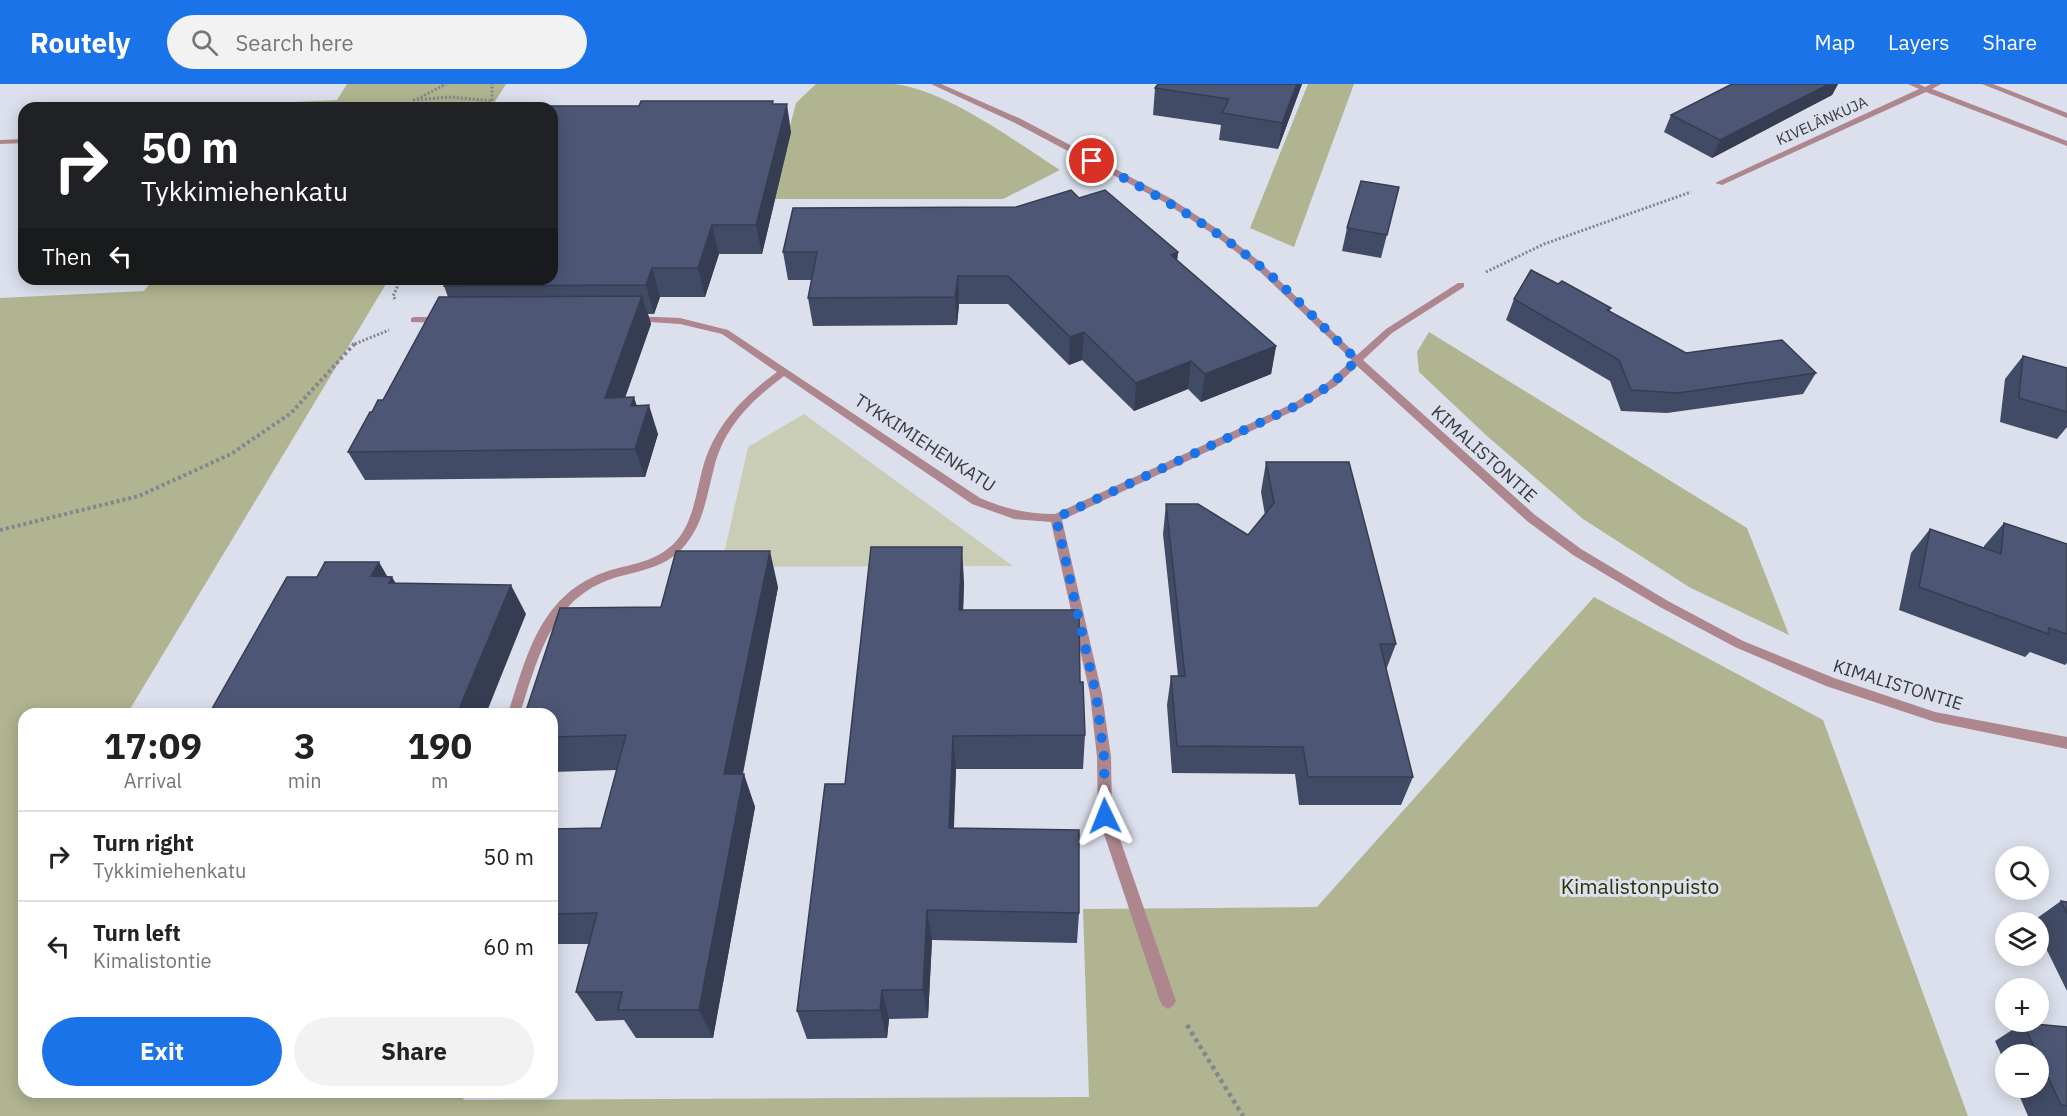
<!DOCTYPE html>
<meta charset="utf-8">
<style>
:root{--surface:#fff;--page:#f2f2f2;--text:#222;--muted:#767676;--line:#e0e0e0;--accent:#1a73e8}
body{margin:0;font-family:"IBM Plex Sans",sans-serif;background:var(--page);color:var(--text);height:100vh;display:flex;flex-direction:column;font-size:22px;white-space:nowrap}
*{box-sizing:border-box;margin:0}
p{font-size:20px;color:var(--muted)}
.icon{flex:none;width:33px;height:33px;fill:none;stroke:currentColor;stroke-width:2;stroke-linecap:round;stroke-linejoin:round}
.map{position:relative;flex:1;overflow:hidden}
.side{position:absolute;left:18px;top:624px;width:540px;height:390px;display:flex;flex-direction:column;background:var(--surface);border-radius:18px;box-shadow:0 3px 15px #0003}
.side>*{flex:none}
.banner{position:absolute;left:18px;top:18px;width:540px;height:183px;border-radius:18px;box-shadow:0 3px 15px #0003;background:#202124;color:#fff;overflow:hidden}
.tools{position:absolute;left:1995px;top:762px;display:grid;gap:12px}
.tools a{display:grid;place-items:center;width:54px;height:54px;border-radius:50%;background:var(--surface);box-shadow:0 3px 15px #0003;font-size:30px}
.pin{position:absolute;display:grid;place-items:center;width:51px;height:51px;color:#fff;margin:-26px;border:3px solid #fff;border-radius:50%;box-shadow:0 2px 6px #0007}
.me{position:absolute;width:66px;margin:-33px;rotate:358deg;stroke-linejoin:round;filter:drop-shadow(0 0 4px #0008)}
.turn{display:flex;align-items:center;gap:21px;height:126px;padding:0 24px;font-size:27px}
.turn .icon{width:78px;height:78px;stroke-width:2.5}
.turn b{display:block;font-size:42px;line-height:51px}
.then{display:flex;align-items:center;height:57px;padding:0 24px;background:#0003;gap:12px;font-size:22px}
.eta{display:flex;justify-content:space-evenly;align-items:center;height:102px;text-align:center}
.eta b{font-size:36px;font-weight:800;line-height:42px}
.action{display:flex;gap:12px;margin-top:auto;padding:12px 24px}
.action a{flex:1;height:69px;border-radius:36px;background:var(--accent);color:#fff;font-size:24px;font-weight:800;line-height:69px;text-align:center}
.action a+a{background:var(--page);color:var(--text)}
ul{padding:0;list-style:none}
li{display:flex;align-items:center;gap:18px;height:90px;padding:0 24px;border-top:2px solid var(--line)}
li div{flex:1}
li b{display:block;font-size:22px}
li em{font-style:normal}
header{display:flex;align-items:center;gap:36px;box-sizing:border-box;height:84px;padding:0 30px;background:var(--accent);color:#fff}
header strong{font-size:28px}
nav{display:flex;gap:33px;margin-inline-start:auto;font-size:21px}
.search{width:420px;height:54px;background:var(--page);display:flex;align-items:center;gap:15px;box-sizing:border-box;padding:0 21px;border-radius:33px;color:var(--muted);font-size:22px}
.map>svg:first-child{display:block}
</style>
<header>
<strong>Routely</strong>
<div class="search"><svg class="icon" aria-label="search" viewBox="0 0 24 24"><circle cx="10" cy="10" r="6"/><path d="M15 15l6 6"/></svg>Search here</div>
<nav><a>Map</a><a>Layers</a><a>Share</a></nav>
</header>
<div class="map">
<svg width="2067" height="1032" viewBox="0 0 2067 1032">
<rect width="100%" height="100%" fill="#dce0ec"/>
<path fill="#cacdb6" d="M804,330L1013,482L721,483L748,363Z"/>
<g fill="#b0b490">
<path d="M347,0H506L491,24H267L270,19L337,16Z"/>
<path d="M816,0C841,0 868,0 894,0C947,6 1016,58 1060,86L1003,115H771L796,19Z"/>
<path d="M1308,0H1354L1294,163L1250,144Z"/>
<path d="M153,195H389L127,630H24V1008H458L464,1016L1089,1013L1083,825L1317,823L1594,513L1823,636L1968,1032H0V214L144,207Z"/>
<path d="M1429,248L1747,444L1789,551L1689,503L1583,435L1487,352L1419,288L1417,268Z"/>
</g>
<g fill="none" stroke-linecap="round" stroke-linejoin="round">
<g stroke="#83868e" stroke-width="3" stroke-dasharray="2 2" stroke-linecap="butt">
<path d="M417,15L446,0"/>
<path d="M413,16L451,13L492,17"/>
<path d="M489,24L492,17V0"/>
<path d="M1486,188L1544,160L1691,108"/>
<path d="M395,215L393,212L401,195"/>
<path d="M355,260L389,246"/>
</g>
<path stroke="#83868e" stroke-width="4" stroke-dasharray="3 3" stroke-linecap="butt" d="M0,446L139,412L231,370L291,329L356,258"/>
<path stroke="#83868e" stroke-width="4.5" stroke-dasharray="4 4" stroke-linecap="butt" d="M1187,941L1243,1032"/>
<g fill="#ad868e" fill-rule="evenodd">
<path d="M931,0H941L1021,35L1170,114L1219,146L1259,177L1357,271L1386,245L1458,199H1464V203L1392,249L1363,276L1535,431L1581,465L1668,517L1743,557L1834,594L1935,628L2067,653V665L1935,638L1826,602L1735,563L1660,523L1573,471L1527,437L1357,282L1336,302L1302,323L1062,436L1102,610L1111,673L1112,732L1176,917L1173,922L1168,925L1163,922L1160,917L1098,732L1097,673L1090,610L1051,438L1014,435L972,420L784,292C751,317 724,343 714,384C707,410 704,438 686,460C667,484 641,486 614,494C551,514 538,574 520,630H508C527,570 541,509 608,487C634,479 658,478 677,456C694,436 696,408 703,383C715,341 743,313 777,288L722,250L680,240L634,237L631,236V232L680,234L728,246L980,414C1005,425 1028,430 1055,430L1294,319L1328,298L1352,276L1253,181L1213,150L1164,118L1015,39Z"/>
<path d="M1908,0H1919L1925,3L1931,0H1941L1932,5L2067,57V62L1926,8L1722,101L1715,99L1919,5Z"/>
<path d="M387,21H390V24H379Z"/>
<path d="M24,55V59L0,60V56Z"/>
<path d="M414,233H443L448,236L443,239L411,238V234Z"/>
</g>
<path fill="#ad868e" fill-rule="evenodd" d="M1982,0H1993L2067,29V34Z"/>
</g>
<g fill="#424b65">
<path d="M1302,0L1278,65L1219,56L1221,41L1153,31L1155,4Z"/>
<path d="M1732,0H1838L1832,11L1712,74L1664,48L1671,31Z"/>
<path d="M773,17V20L791,48L762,170H719L705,213H660L654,230H648L651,240L625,314L637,321L658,350L645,393L365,396L348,368L372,328L383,316L448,213L444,202L552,195L639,22Z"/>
<path d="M1399,103L1381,174L1342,167L1347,144Z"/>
<path d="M1079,114L1178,168L1177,176L1276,262L1271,290L1201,318L1188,305L1134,327L1082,276L1069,281L1008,220H959L957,241L813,242L808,214L812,196H788L783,168L1016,123Z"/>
<path d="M1558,200L1611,224L1609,228L1686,269L1816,289L1803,310L1667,329L1621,327L1610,297L1506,236L1514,215Z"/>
<path d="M2023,272L2067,284V343L2057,355L2000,338L2005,295Z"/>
<path d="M1266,378L1396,560L1386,586L1413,693L1401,721H1299L1295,690L1172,689L1167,621L1171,592H1178L1163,450L1166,420L1248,451L1265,431L1261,408Z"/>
<path d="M2004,439L2067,460V579L2065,581L2030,568L2025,573L1899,526L1911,469L1930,445L1984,464V462Z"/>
<path d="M964,498L963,526L1080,598L1085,651L1083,685H956L954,744L1079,829L1077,859L932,856L928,934L889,935L887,954L807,955L797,927L845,700Z"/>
<path d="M778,503L743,690L755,723L713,954H636L624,936L596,937L576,908L589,860H552V745L601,744L617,686L552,688V630L661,523Z"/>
<path d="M2061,817L2067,818V907L2038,848V838H2034L2033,837Z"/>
<path d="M2023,939L2067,943V1032H2028L2016,1004H2038V970H2006V981L1995,957Z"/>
</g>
<g fill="#363d52">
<path d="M1297,0H1302L1278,65L1282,39Z"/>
<path d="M1829,0H1838L1832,11L1712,74L1720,56Z"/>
<path d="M787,20L791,48L762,170L756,141Z"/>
<path d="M712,141L719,170L705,213L698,184Z"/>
<path d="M1178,168L1175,196L1171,171Z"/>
<path d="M652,184L660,213L654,230L646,201Z"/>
<path d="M958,192L959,220L957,241L955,213Z"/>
<path d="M642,212L651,240L615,342L605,314Z"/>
<path d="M1084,248L1082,276L1069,281L1070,253Z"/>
<path d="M1276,262L1271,290L1201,318L1205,290Z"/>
<path d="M1191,277L1188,305L1134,327L1136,299Z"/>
<path d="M634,313L643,341L649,321L658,350L645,393L635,365L631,322Z"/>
<path d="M962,463L964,498L962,561L959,526Z"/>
<path d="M770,467L778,503L736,723L724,690Z"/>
<path d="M379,478L390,497L392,493L410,522L371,492Z"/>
<path d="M511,501L526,530L486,630H457Z"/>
<path d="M953,652L956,685L952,776L949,744Z"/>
<path d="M744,690L755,723L713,954L699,926Z"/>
<path d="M927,826L932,856L928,934L923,906Z"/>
<path d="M882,906L889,935L887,954L880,926Z"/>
</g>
<g fill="#4d5775" stroke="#363d52" stroke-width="1.5">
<path d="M1158,0H1297L1282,39L1222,29L1229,15L1155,4Z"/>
<path d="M1732,0H1829L1720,56L1671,31Z"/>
<path d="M641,17H773L772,20H787L756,141H712L698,184H652L646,201L444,202L448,195H552V24H523L524,22H639Z"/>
<path d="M1361,97L1399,103L1387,151L1347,144Z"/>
<path d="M1071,106L1079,114L1105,106L1178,168L1171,171L1276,262L1205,290L1191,277L1136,299L1084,248L1070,253L1008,192H958L955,213L808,214L817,168H783L793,124L1016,123Z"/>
<path d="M1531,186L1558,200L1562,197L1611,224L1607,226L1686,269L1782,256L1816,289L1678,309L1631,306L1619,276L1514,215Z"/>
<path d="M642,212L605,314L634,313L631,322L649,321L635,365L348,368L370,328H372L378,316H383L439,213Z"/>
<path d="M2023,272L2067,284V328L2019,314Z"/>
<path d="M1266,378H1349L1396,560H1380L1413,693H1308L1303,663L1177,662L1171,592H1185L1166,420H1198L1248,451L1274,419Z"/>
<path d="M2004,439L2067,460V550L2049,544L2048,550L1919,503L1930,445L2001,470Z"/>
<path d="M871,463H962L959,526H1078L1079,530L1080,598H1083L1085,651L953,652L949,744L1079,746V829L927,826L923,906H882L880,926L797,927L825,700H845Z"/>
<path d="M676,467H770L724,690H744L699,926H618L622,908H576L597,829L552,830V745L601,744L626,651L552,653V630H525L560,524L661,523Z"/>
<path d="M325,478H379L371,492L392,493L389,499L511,501L457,630H209L287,493H317Z"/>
<path d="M2061,817L2067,818V830Z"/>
<path d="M2023,939L2067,943V1022L2061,1021Z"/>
</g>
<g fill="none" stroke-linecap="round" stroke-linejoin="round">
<path stroke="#1a73e8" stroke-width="10" stroke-dasharray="0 18" d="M1092,77C1149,107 1205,137 1255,178C1291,207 1323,244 1357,276L1332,300L1298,321L1056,434L1096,610L1104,673L1105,732"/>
</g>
<g text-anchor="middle" stroke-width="6" stroke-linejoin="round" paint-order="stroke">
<g font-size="15" fill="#383a3f" stroke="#dce0ec">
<text transform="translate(1822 37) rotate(-24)" y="5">KIVELÄNKUJA</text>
</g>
<g font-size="18" fill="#383a3f" stroke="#dce0ec">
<text transform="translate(925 359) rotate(33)" y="6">TYKKIMIEHENKATU</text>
<text transform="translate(1484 370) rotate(42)" y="6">KIMALISTONTIE</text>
<text transform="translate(1898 601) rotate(17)" y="6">KIMALISTONTIE</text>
</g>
<g font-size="21" fill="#2f3204" stroke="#dce0ec">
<text x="1640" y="810">Kimalistonpuisto</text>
</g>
</g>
</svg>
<div class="tools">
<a><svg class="icon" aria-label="search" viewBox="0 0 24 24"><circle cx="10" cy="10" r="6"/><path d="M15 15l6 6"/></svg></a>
<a><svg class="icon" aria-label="layers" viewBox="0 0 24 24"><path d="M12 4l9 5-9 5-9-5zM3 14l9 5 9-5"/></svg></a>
<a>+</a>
<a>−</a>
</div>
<div class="pin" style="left:1092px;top:77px;background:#d93025"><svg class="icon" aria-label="arrive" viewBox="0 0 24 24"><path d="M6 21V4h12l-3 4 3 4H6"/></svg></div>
<svg class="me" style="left:1105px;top:732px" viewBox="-20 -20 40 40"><path d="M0-17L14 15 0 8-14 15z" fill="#1a73e8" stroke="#fff" stroke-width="4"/></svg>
<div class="banner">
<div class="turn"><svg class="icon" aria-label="right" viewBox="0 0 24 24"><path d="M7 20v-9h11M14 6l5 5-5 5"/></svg><div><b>50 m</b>Tykkimiehenkatu</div></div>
<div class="then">Then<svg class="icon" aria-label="left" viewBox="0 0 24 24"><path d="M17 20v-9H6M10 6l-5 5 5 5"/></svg></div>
</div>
<section class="side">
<div class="eta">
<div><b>17:09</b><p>Arrival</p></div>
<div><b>3</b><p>min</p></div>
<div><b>190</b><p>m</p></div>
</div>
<ul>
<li><svg class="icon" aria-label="right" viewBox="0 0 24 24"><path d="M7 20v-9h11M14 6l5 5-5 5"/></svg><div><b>Turn right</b><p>Tykkimiehenkatu</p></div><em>50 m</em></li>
<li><svg class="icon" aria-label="left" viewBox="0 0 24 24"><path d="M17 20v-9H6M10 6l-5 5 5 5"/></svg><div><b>Turn left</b><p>Kimalistontie</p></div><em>60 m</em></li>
</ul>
<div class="action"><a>Exit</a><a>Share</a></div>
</section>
</div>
